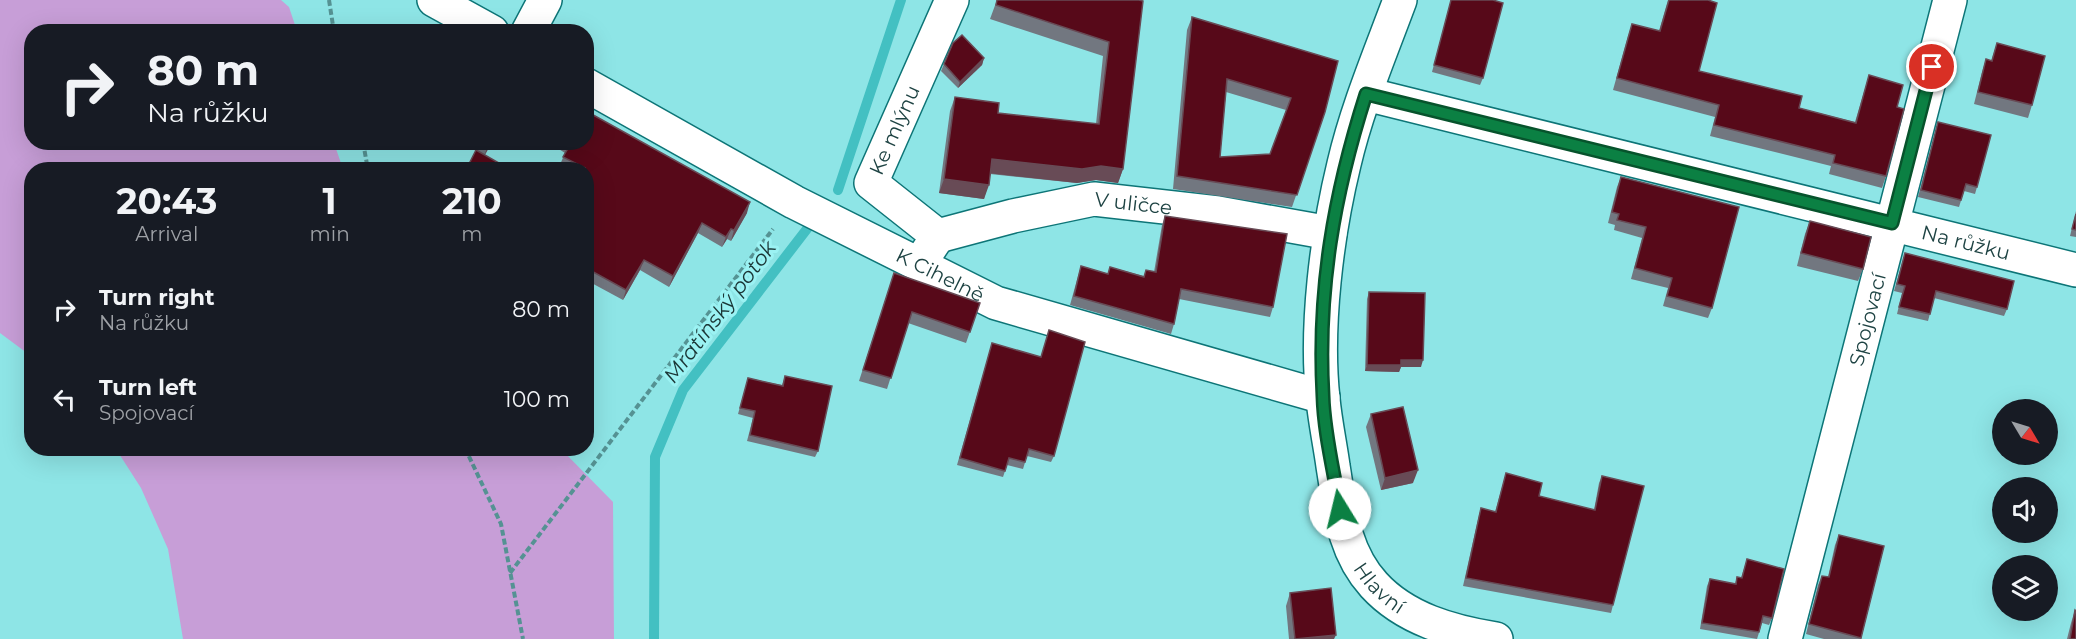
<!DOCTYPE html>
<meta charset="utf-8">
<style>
:root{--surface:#171b24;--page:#242831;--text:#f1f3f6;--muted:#9ea1a6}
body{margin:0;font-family:Montserrat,sans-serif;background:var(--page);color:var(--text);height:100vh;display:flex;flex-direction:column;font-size:22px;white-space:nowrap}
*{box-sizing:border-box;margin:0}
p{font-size:20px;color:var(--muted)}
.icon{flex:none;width:33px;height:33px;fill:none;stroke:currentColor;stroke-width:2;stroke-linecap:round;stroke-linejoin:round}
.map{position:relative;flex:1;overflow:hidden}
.panel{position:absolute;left:24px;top:162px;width:570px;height:294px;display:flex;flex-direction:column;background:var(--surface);border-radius:24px;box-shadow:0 6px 24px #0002}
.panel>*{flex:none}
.guide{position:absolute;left:24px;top:24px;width:570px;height:126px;border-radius:24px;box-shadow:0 6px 24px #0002;background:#171b24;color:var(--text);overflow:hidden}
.needle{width:39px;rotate:128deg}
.buttons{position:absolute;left:1992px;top:399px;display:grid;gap:12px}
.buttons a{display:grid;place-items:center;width:66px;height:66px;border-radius:50%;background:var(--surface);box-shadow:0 6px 24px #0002;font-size:30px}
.pin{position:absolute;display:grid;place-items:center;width:51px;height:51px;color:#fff;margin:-26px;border:3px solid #fff;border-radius:50%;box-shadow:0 2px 6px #0007}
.me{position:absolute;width:66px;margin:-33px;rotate:351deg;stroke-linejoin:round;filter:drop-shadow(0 0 4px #0008)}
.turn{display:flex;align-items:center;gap:21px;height:126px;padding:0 24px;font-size:27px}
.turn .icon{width:78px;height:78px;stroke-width:2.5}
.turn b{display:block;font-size:42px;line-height:51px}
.eta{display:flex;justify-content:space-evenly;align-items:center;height:102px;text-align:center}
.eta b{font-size:36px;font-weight:700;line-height:42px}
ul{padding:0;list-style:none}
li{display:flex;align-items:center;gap:18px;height:90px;padding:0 24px}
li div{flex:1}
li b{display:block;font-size:22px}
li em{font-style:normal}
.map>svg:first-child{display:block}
</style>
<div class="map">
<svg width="2076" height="639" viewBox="0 0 2076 639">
<rect width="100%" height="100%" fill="#8ee5e6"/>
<g fill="#c79ed7">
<path d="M0,0H281L289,7L297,31L32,32V142L334,143L343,169L32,170L31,356L0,333Z"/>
<path d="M116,449H561L613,502L614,639H183L168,549L141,488Z"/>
</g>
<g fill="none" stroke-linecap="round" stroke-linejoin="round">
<g stroke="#43c0c2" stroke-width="10">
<path d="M838,190L901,0"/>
<path d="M654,639L655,457L683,390L810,225"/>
</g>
<defs>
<g id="minor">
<path d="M434,0L492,32"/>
<path id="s1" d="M1400,0C1380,54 1357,108 1344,164C1327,234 1315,327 1323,399C1325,421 1330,444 1333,466C1340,509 1343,551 1374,585C1405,619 1452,632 1496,639"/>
<path d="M528,32L545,0"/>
<path id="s2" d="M586,85L794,202L996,303L1323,397"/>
<path id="s3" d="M1366,94L2076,270"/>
<path id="s4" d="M938,236L1013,216L1094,199L1218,213L1330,233"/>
<path id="s5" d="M926,254L938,236L871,183L952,0"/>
<path id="s6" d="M1785,639L1950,0"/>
</g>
</defs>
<use href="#minor" stroke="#0d7577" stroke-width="36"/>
<g stroke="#559293" stroke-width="4" stroke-dasharray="6 3" stroke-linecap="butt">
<path d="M329,0L334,32"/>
<path d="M363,142L368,170"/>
<path d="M465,448L501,524L523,639"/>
<path d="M510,573L773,229"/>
</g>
<use href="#minor" stroke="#fff" stroke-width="33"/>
</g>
<g fill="#727780" fill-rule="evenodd">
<path d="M997,0H1139L1123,169L1118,183L1096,180L1077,183L990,174L984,199L939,193L950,111L955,97L998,113L1096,124L1103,56L990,19Z"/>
<path d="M1451,0H1493L1483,78L1480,85L1432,72Z"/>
<path d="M1668,0H1708L1699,71L1799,108L1855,122L1869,75L1897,107L1886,176L1882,188L1829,174L1831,166L1710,136L1715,117L1613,90L1628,36L1632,24L1659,31Z"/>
<path d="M1192,17L1325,112L1292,207L1173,189L1187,30ZM1226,92L1286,110L1270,154L1220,157Z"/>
<path d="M1997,43L2032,105L2028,118L1974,104L1982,72L1986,59L1991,61Z"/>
<path d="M984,58L982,65L958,88L941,71L944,64Z"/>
<path d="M1938,122L1977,187L1975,194L1964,191L1959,207L1918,197Z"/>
<path d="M460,142H492L485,155L476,151Z"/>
<path d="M548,142H586L747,213L731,241L727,239L722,247L698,233L669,287L640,270L623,300L586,280V170H564L559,167L565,153Z"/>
<path d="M1621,177L1712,308L1708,318L1663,306L1668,288L1631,279L1642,238L1614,230L1615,225L1608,223L1617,187Z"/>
<path d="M2076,211V237L2070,236Z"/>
<path d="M1165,216L1273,307L1270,317L1179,299L1174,324L1171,334L1070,305L1078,276L1081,266L1108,274L1110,267L1144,276L1146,270L1154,272L1162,225Z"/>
<path d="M1810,221L1863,269L1858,281L1797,266L1805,234Z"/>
<path d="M1905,253L2007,309L2004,316L1934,298L1928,321L1897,314L1902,293L1894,291Z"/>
<path d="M894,273L980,303L966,343L908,323L887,389L859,381Z"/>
<path d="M1369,292L1421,367H1401L1399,372L1365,371L1367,299Z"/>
<path d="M1049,330L1054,456L1051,462L1027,456L1023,469L1007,465L1003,477L957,465L992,343L1041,357Z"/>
<path d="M785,376L818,451L815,457L747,441L753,418L738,414L748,378L782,385Z"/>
<path d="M1371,414L1413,483L1381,490L1366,427Z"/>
<path d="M1506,473L1539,496L1594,510L1599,483L1602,476L1613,605L1611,613L1463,586L1479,515L1481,508L1495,512Z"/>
<path d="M1839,535L1884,546L1861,639H1824L1806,634L1818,585L1822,576L1828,577L1835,545Z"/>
<path d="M1747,559L1772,618L1769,625L1762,623L1757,639L1700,629L1707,586L1710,579L1735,584L1737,577L1741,578Z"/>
<path d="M1290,593L1334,639H1289L1286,606Z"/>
<path d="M2075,610L2076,639H2067L2071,623Z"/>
</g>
<g fill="#684b56">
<path d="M984,58L982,65L958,88L960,82Z"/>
<path d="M490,142H492L484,156L488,146Z"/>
<path d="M992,159L1101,166L1123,169L1118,183L1096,180L1077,183L987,173Z"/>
<path d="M944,179L989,185L984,199L939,193Z"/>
<path d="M750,202L747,213L731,241L734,230Z"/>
<path d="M702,223L698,233L669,287L673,276Z"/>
<path d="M731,229L727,239L722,247L726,237Z"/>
<path d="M644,260L640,270L623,300L626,290Z"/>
<path d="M1401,360H1423L1421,367H1401L1399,372L1365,371L1367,365Z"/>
<path d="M1418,470L1413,483L1381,490L1385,478Z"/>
<path d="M1336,635L1334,639H1295Z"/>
</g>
<g fill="#570919" stroke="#684b56" stroke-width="1.5" fill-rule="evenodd">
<path d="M997,0H1139L1143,1L1123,169L1101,166L1082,169L992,159L989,185L944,179L955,97L999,103L998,113L1099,124L1109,42L996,5Z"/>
<path d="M1451,0H1493L1503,3L1483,78L1434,65Z"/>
<path d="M1669,0H1708L1717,3L1699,71L1802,96L1799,108L1856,123L1869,75L1903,85L1897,107L1904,109L1886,176L1833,163L1835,155L1714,125L1719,105L1617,78L1632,24L1660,31Z"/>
<path d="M1192,17L1338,61L1325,112L1297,195L1177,176ZM1227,79L1291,98L1270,154L1220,157Z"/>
<path d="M962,35L984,58L960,82L944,64L953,43Z"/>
<path d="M1997,43L2045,56L2032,105L1978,92L1986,59L1992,61Z"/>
<path d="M586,111L750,202L734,230L731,229L726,237L702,223L673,276L644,260L626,290L586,268V170H585V168L563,157L571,143L569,142H586Z"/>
<path d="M1938,122L1991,135L1977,187L1966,184L1961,200L1921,190Z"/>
<path d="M482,142H490L488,146Z"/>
<path d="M476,150L511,170H466Z"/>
<path d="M1621,177L1739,207L1712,308L1667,296L1672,278L1635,268L1646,227L1617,220L1619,214L1612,212Z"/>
<path d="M2076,214V230L2072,229Z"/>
<path d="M1165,216L1287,234L1273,307L1181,289L1174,324L1074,296L1081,266L1108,274L1110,267L1144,277L1146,270L1156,272Z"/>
<path d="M1810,221L1871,237L1863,269L1801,253Z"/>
<path d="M1905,253L2014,281L2007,309L1936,291L1930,314L1899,307L1905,286L1897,284Z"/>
<path d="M894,273L980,303L970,332L912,312L891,378L863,370Z"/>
<path d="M1369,292L1425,293L1423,360H1401V365H1367Z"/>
<path d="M1049,330L1085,342L1054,456L1029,449L1025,462L1009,458L1005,471L960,458L992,343L1041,357Z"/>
<path d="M785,376L832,386L818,451L750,435L755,411L740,408L748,378L783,386Z"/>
<path d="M1403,407L1418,470L1385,478L1371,414Z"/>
<path d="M1506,473L1542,483L1539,496L1595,510L1602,476L1644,486L1613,605L1466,578L1481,508L1496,512Z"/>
<path d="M1839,535L1884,546L1861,638L1809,624L1822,576L1829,577Z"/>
<path d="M1747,559L1784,569L1772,618L1763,616L1759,632L1702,623L1710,579L1736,584L1737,577L1742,578Z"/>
<path d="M1331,588L1336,635L1295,639L1290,593Z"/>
<path d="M2075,610L2076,611V639H2070Z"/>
</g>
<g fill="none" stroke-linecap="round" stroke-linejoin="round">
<defs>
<path id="route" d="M1340,509C1334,472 1324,433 1323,396C1317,290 1334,194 1366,94L1892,223L1932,67"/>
</defs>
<use href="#route" stroke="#07532c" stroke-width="15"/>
<use href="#route" stroke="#0b8043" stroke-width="10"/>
</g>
<g text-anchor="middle" stroke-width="6" stroke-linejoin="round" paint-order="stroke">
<g font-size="20" fill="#1e4343" stroke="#9bf2f3">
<text dy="7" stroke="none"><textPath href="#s5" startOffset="165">Ke mlýnu</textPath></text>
<text dy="7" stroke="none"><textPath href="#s4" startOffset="200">V uličce</textPath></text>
<text dy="7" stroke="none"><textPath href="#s3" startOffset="618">Na růžku</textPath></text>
<text dy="7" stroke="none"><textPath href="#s2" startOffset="402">K Cihelně</textPath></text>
<text dy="7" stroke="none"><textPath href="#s6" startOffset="330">Spojovací</textPath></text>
<text dy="7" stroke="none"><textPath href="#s1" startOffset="612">Hlavní</textPath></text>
</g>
<g font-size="21" font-style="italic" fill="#1a3535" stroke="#9bf2f3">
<text transform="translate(720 312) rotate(-53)" y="7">Mratínský potok</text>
</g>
</g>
</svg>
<div class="buttons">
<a><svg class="needle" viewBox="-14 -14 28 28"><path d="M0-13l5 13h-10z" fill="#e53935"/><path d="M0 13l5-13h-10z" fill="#9ea1a6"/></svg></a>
<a><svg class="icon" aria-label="sound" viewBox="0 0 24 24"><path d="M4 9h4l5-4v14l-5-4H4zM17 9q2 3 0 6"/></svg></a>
<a><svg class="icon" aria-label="layers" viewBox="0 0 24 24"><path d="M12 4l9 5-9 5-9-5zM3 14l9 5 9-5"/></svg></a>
</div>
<div class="pin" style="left:1932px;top:67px;background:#d93025"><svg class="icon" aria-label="arrive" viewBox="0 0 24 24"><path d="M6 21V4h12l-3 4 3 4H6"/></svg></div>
<svg class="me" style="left:1340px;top:509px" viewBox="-20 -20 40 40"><circle r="19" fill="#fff"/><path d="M0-13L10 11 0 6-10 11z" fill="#0b8043"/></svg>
<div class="guide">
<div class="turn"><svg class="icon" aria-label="right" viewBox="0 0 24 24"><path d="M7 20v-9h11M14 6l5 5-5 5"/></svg><div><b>80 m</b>Na růžku</div></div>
</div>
<section class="panel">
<div class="eta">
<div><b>20:43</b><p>Arrival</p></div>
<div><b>1</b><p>min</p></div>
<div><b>210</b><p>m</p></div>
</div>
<ul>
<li><svg class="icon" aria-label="right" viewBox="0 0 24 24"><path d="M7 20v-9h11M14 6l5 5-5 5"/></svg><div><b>Turn right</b><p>Na růžku</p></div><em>80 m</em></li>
<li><svg class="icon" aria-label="left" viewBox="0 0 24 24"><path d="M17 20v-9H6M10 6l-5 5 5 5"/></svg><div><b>Turn left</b><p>Spojovací</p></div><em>100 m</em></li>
</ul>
</section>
</div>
